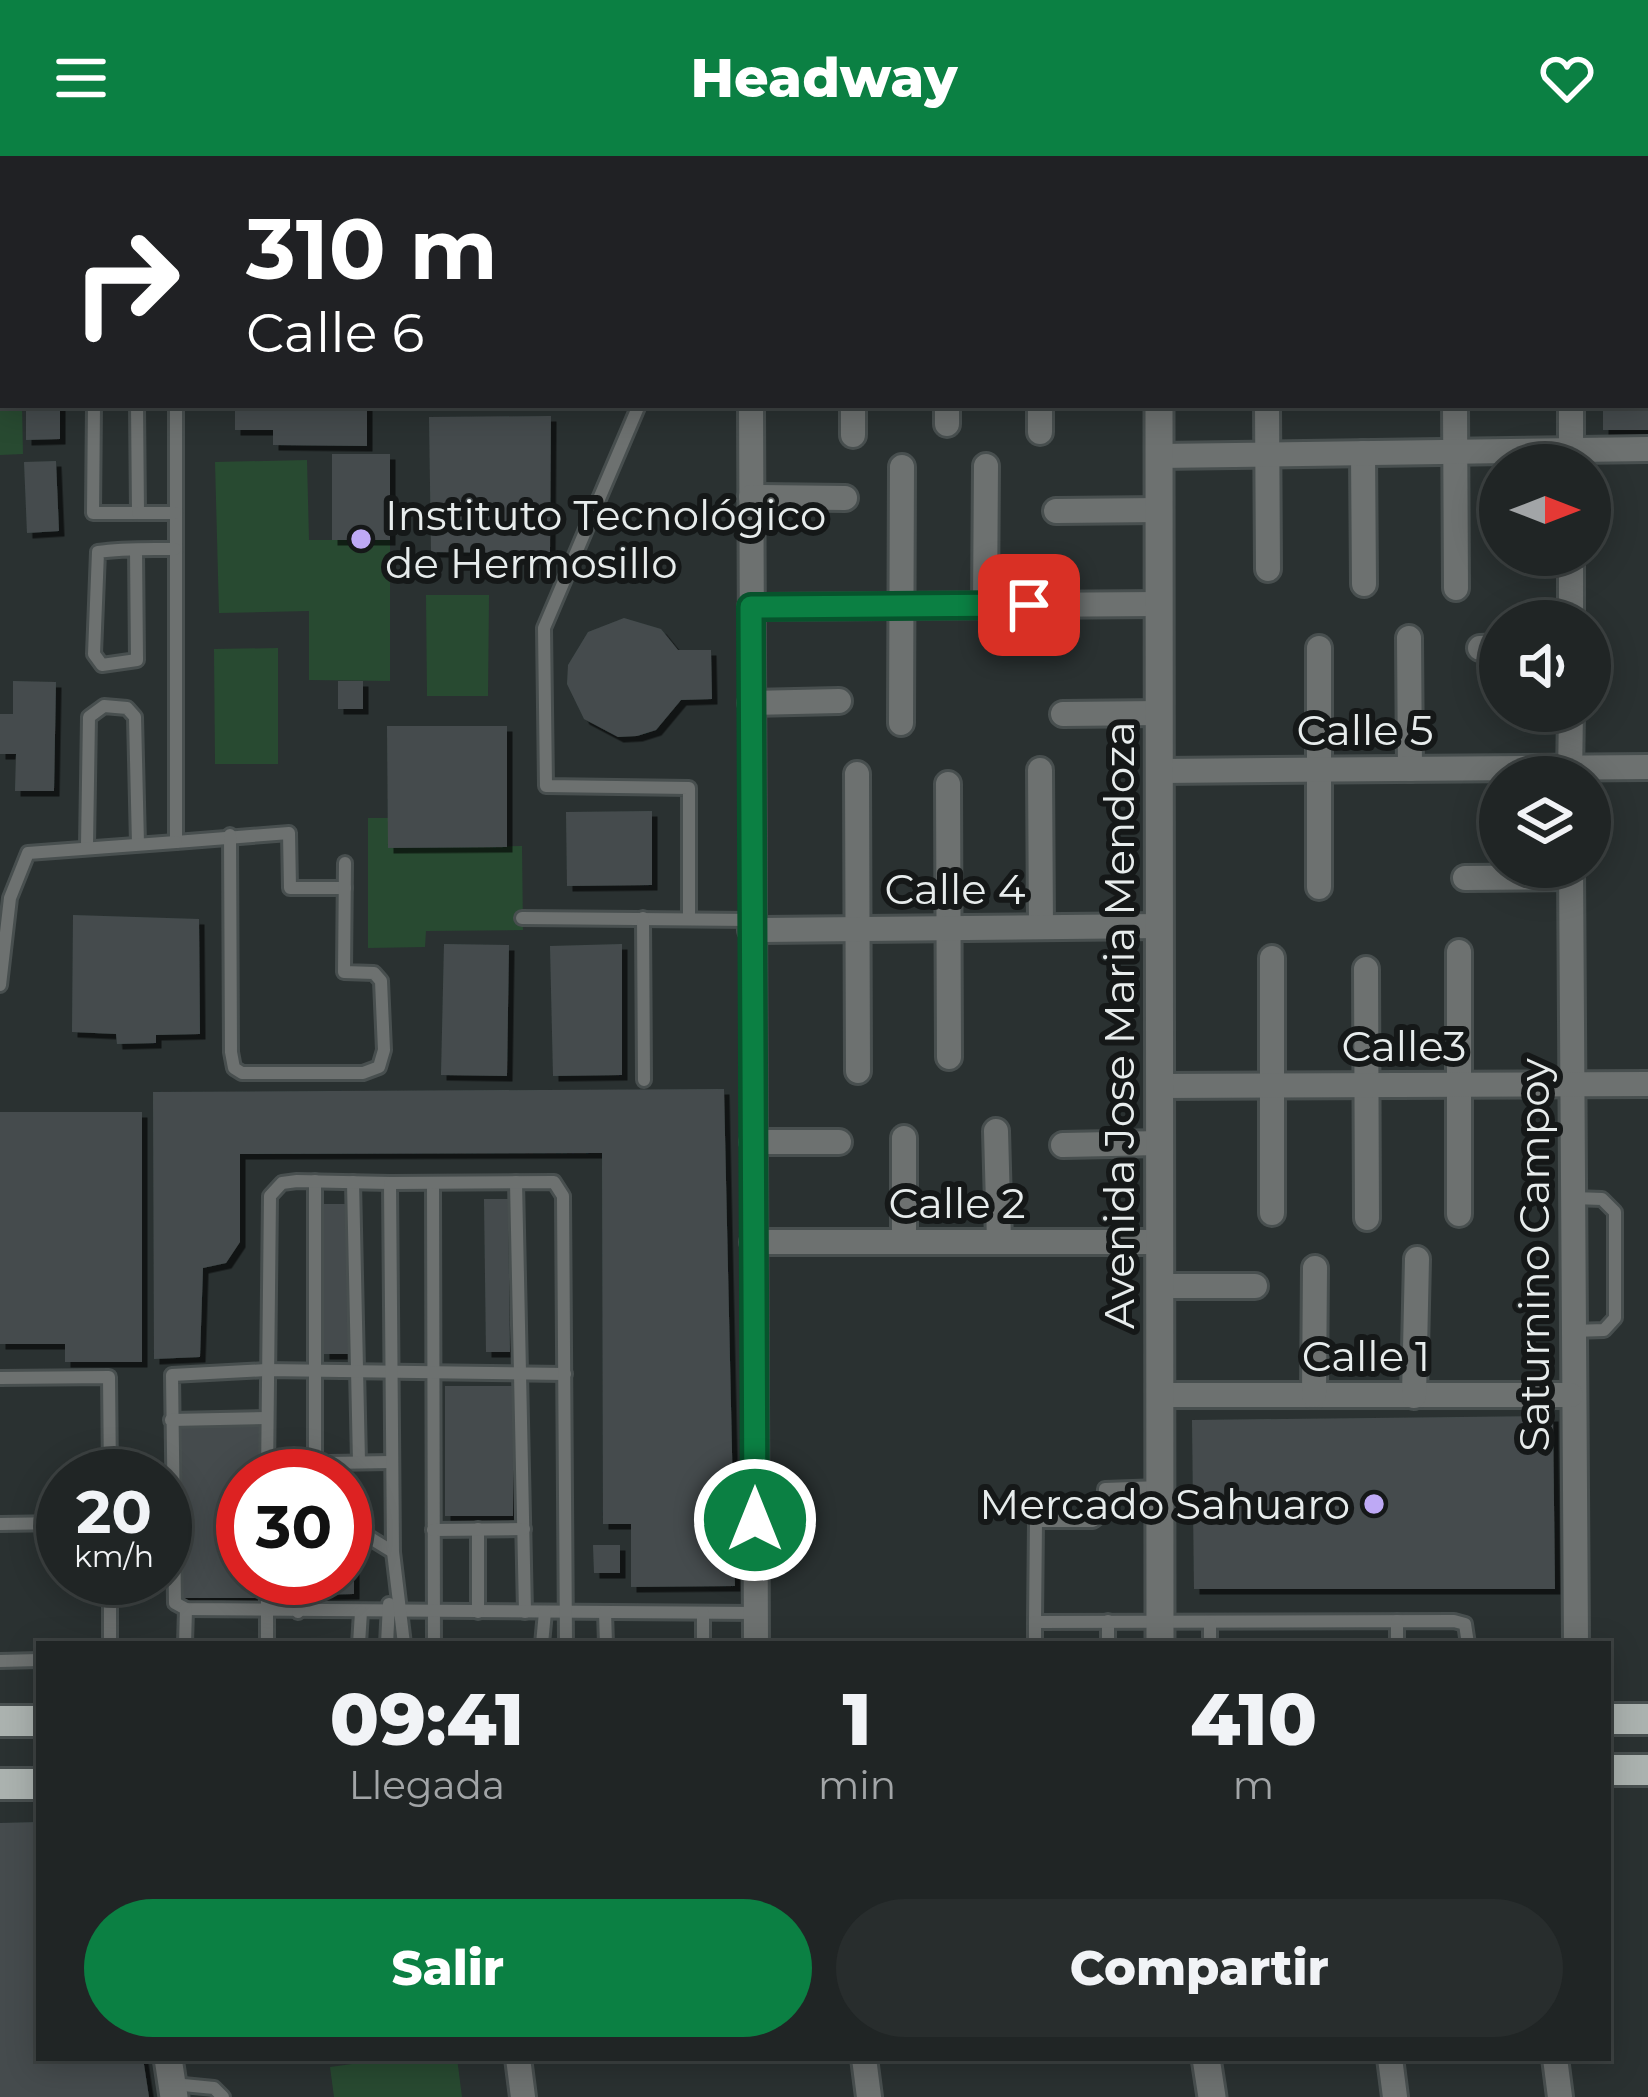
<!DOCTYPE html>
<html lang="es">
<meta charset="utf-8">
<style>
:root{--surface:#202525;--page:#282d2d;--text:#f1f3f6;--muted:#a2a5a7;--line:#3d4242;--accent:#0b8043}
body{margin:0;font-family:Montserrat,sans-serif;background:var(--page);color:var(--text);height:100vh;display:flex;flex-direction:column;font-size:45px;white-space:nowrap}
*{box-sizing:border-box;margin:0}
p{font-size:39px;color:var(--muted)}
.icon{flex:none;width:66px;height:66px;fill:none;stroke:currentColor;stroke-width:2;stroke-linecap:round;stroke-linejoin:round}
.map{position:relative;flex:1;overflow:hidden}
.side{position:absolute;left:36px;top:1485px;width:1575px;height:420px;display:flex;flex-direction:column;background:var(--surface);border-radius:0px;box-shadow:0 6px 30px #0003,0 0 0 3px var(--line)}
.side>*{flex:none}
.banner{position:absolute;left:0px;top:0px;width:1650px;height:252px;box-shadow:0 6px 30px #0003,0 0 0 3px var(--line);background:#202124;color:#fff;overflow:hidden}
.needle{width:78px;rotate:90deg}
.buttons{position:absolute;left:1479px;top:288px;display:grid;gap:24px}
.buttons a{display:grid;place-items:center;width:132px;height:132px;border-radius:50%;background:var(--surface);box-shadow:0 6px 30px #0003,0 0 0 3px var(--line);font-size:60px}
.speed{position:absolute;left:36px;top:1293px;display:flex;gap:24px;font-size:60px;font-weight:700;text-align:center}
.speed>*{display:grid;place-content:center;width:156px;height:156px;border-radius:50%;background:var(--surface);box-shadow:0 6px 30px #0003,0 0 0 3px var(--line);line-height:1}
.speed small{font-size:30px;font-weight:400}
.speed .limit{border:18px solid #d22;background:#fff;color:#111}
.pin{position:absolute;display:grid;place-items:center;width:102px;height:102px;color:#fff;margin:-51px;border-radius:24px;box-shadow:0 6px 18px #0006}
.me{position:absolute;width:132px;margin:-66px;rotate:0deg;stroke-linejoin:round;filter:drop-shadow(0 0 9px #0008)}
.turn{display:flex;align-items:center;gap:42px;height:252px;padding:0 48px;font-size:54px}
.turn .icon{width:156px;height:156px;stroke-width:2.5}
.turn b{display:block;font-size:84px;line-height:102px}
.eta{display:flex;justify-content:space-evenly;align-items:center;height:204px;text-align:center}
.eta b{font-size:72px;font-weight:800;line-height:84px}
.primary-button{display:flex;gap:24px;margin-top:auto;padding:24px 48px}
.primary-button a{flex:1;height:138px;border-radius:72px;background:var(--accent);color:#fff;font-size:48px;font-weight:800;line-height:138px;text-align:center}
.primary-button a+a{background:var(--page);color:var(--text)}
header{display:flex;justify-content:space-between;align-items:center;height:156px;padding:0 48px;background:var(--accent);color:#fff;font-size:54px;font-weight:800}
.map>svg:first-child{display:block}
</style>
<header><svg class="icon" aria-label="menu" viewBox="0 0 24 24"><path d="M4 6h16M4 12h16M4 18h16"/></svg>Headway<svg class="icon" aria-label="heart" viewBox="0 0 24 24"><path d="M12 20l-8-8c-3-5 5-10 8-4 3-6 11-1 8 4z"/></svg></header>
<div class="map">
<svg width="1648" height="1941" viewBox="0 0 1648 1941">
<defs>
<filter id="shadow"><feDropShadow dx="5.5" dy="5.5" stdDeviation="0" flood-color="#0009"/></filter>
</defs>
<rect width="100%" height="100%" fill="#2a3131"/>
<g fill="#284a31">
<path d="M0,0H21L3,3V249H22L23,298L0,299Z"/>
<path d="M307,304L309,384H390V525L309,524V455L219,457L215,306Z"/>
<path d="M426,439H489L488,540H427Z"/>
<path d="M278,492V608H215L214,493Z"/>
<path d="M368,662H388V692L522,690L523,774L426,775L425,791L368,792Z"/>
<path d="M396,1902H457L462,1941H334L330,1911Z"/>
</g>
<g fill="#444c4d" filter="url(#shadow)">
<path d="M26,249H60V283L26,284Z"/>
<path d="M235,249H367V290L273,289V274H235Z"/>
<rect x="1603" y="249" width="45" height="25"/>
<path d="M551,260L550,397L431,396L429,261Z"/>
<rect x="332" y="298" width="58" height="86"/>
<path d="M56,305L59,375L27,377L24,306Z"/>
<path d="M624,462L661,473L678,494H711L712,543L681,544L656,574L637,580L618,581L584,563L567,528L568,509L588,476Z"/>
<path d="M13,525L56,526L54,635H15L16,598H0V558H13Z"/>
<rect x="338" y="525" width="25" height="28"/>
<path d="M387,570H507V691L388,692Z"/>
<path d="M652,655V729L567,730L566,656Z"/>
<path d="M73,759L199,763L200,878L156,879V887L117,888L116,878L72,876Z"/>
<path d="M444,788L509,789L507,920L441,919Z"/>
<path d="M622,788V919L553,920L550,790Z"/>
<path d="M724,933L735,1430L631,1431V1368H603L602,997L240,998V1086L226,1107L203,1112L200,1201L154,1203L153,936Z"/>
<path d="M0,956H142V1206H65V1188H0Z"/>
<path d="M484,1043H508L510,1196H486Z"/>
<rect x="324" y="1048" width="24" height="150"/>
<rect x="445" y="1230" width="68" height="130"/>
<path d="M1553,1260L1555,1433H1194L1192,1264Z"/>
<path d="M179,1271H259V1320H243V1422H259V1442H179Z"/>
<path d="M345,1337H354V1438L311,1439V1422H345Z"/>
<path d="M593,1389H620V1417H594Z"/>
<path d="M39,1666V1902H143L149,1941H0V1667Z"/>
</g>
<g fill="none" stroke-linecap="round" stroke-linejoin="round">
<defs>
<g id="service">
<path d="M150,0L151,3"/>
<path d="M94,249L93,357H138L137,249"/>
<path d="M176,249V686L289,677L290,732H345"/>
<path d="M639,249L544,472L546,630L689,632V761"/>
<path d="M138,357H175"/>
<path d="M136,394L137,504L102,509L94,498L98,396C123,392 149,393 175,393"/>
<path d="M230,679L231,896L234,912L242,917H363L379,911L384,894L381,825L374,817L344,816L345,707"/>
<path d="M87,690L89,561L104,550L127,552L135,561L138,688"/>
<path d="M522,762L751,764"/>
<path d="M643,762L644,924"/>
<path d="M0,829L10,742L28,697L176,686"/>
<path d="M353,1026L359,1306"/>
<path d="M516,1026L525,1456"/>
<path d="M433,1027L434,1488"/>
<path d="M1573,1175L1604,1174L1615,1162V1056L1602,1043L1574,1042"/>
<path d="M565,1218L266,1214L172,1219L175,1447L186,1453L755,1457"/>
<path d="M0,1222L109,1221L110,1320"/>
<path d="M171,1264L267,1262"/>
<path d="M315,1307V1025"/>
<path d="M267,1308L391,1306"/>
<path d="M267,1320L270,1040L282,1027L297,1025L390,1027"/>
<path d="M345,1328L356,1339L367,1380L393,1396"/>
<path d="M0,1368L63,1367"/>
<path d="M478,1373V1456"/>
<path d="M433,1374L524,1373"/>
<path d="M298,1456L300,1422"/>
<path d="M605,1456L606,1488"/>
<path d="M703,1457V1488"/>
<path d="M1108,1465V1488"/>
<path d="M1035,1466L1036,1365H1093L1104,1357L1105,1333L1160,1331"/>
<path d="M110,1488V1422"/>
<path d="M185,1488L186,1453"/>
<path d="M267,1488V1422"/>
<path d="M359,1488L361,1456"/>
<path d="M387,1488L389,1448"/>
<path d="M404,1488L393,1396L390,1027L554,1026L563,1040L566,1488"/>
<path d="M542,1488L545,1456"/>
<path d="M1035,1488V1466L1454,1465L1465,1468L1468,1488"/>
<path d="M1210,1488V1467"/>
<path d="M1397,1488V1465"/>
<path d="M0,1505L39,1504"/>
<path d="M173,1928L214,1932L223,1941"/>
</g>
<g id="minor">
<path d="M1313,0V3"/>
<path d="M1571,0V3"/>
<path d="M751,3V0"/>
<path d="M1405,3V0"/>
<path d="M751,249L756,1488"/>
<path d="M853,249V279"/>
<path d="M947,249V268"/>
<path d="M1040,249V276"/>
<path d="M1267,249L1268,413"/>
<path d="M1455,249L1456,432"/>
<path d="M1363,297L1364,428"/>
<path d="M1159,300L1648,293"/>
<path d="M1571,307V249"/>
<path d="M751,341L845,342"/>
<path d="M1056,355L1160,354"/>
<path d="M985,449L986,310"/>
<path d="M751,451L1160,448"/>
<path d="M1571,465V399"/>
<path d="M1409,482L1410,613"/>
<path d="M1319,492V731"/>
<path d="M1480,492L1500,491"/>
<path d="M751,547L839,545"/>
<path d="M1063,558L1160,557"/>
<path d="M901,567L902,311"/>
<path d="M1040,614L1041,771"/>
<path d="M1161,615L1648,611"/>
<path d="M857,618L858,915"/>
<path d="M1570,621L1571,555"/>
<path d="M948,628L949,901"/>
<path d="M1571,711L1576,1488"/>
<path d="M1465,722L1571,721"/>
<path d="M751,774L1160,770"/>
<path d="M1459,796V1058"/>
<path d="M1272,802V1057"/>
<path d="M1366,813L1367,1062"/>
<path d="M1160,930L1648,928"/>
<path d="M996,975L999,1086"/>
<path d="M904,982V1086"/>
<path d="M753,986H839"/>
<path d="M1063,989L1160,987"/>
<path d="M753,1086H1161"/>
<path d="M1161,1130H1255"/>
<path d="M1161,1239H1571"/>
<path d="M1314,1239L1315,1112"/>
<path d="M1414,1240L1417,1103"/>
<path d="M518,1902L523,1941"/>
<path d="M864,1902L869,1941"/>
<path d="M1390,1902L1395,1941"/>
<path d="M1555,1902L1560,1941"/>
</g>
<g id="tertiary">
<path d="M1158,0V3"/>
<path d="M1159,249L1160,1488"/>
<path d="M168,1902L174,1941"/>
<path d="M1206,1902L1212,1941"/>
</g>
<g id="primary">
<path d="M1608,1563H1648"/>
<path d="M0,1565H39"/>
<path d="M1608,1614H1648"/>
<path d="M0,1628H39"/>
</g>
</defs>
<use href="#service" stroke="#484f4f" stroke-width="18"/>
<use href="#minor" stroke="#484f4f" stroke-width="30"/>
<use href="#tertiary" stroke="#484f4f" stroke-width="33"/>
<use href="#primary" stroke="#484f4f" stroke-width="36"/>
<use href="#service" stroke="#6d7170" stroke-width="12"/>
<use href="#minor" stroke="#6d7170" stroke-width="24"/>
<use href="#tertiary" stroke="#6d7170" stroke-width="27"/>
<use href="#primary" stroke="#abb2af" stroke-width="30"/>
</g>
<g fill="none" stroke-linecap="round" stroke-linejoin="round">
<defs>
<path id="route" d="M755,1364L751,451L1029,449"/>
</defs>
<use href="#route" stroke="#07532c" stroke-width="30"/>
<use href="#route" stroke="#0b8043" stroke-width="21"/>
</g>
<g fill="#bea9f5" stroke="#151818" stroke-width="4.5">
<circle cx="361" cy="383" r="12"/>
<circle cx="1374" cy="1348" r="12"/>
</g>
<g text-anchor="middle" stroke-width="12" stroke-linejoin="round" paint-order="stroke">
<g font-size="42" fill="#e7ecec" stroke="#151818" text-anchor="start">
<text x="385" y="374">Instituto Tecnológico<tspan x="385" dy="48">de Hermosillo</tspan></text>
<text x="1350" y="1363" text-anchor="end">Mercado Sahuaro</text>
</g>
<g font-size="42" fill="#e7ecec" stroke="#151818">
<text x="1365" y="589">Calle 5</text>
<text x="955" y="748">Calle 4</text>
<text transform="translate(1119 869) rotate(-90)" y="15">Avenida Jose Maria Mendoza</text>
<text x="1404" y="905">Calle3</text>
<text x="957" y="1062">Calle 2</text>
<text transform="translate(1534 1099) rotate(-90)" y="15">Saturnino Campoy</text>
<text x="1366" y="1215">Calle 1</text>
</g>
</g>
</svg>
<div class="buttons">
<a><svg class="needle" viewBox="-14 -14 28 28"><path d="M0-13l5 13h-10z" fill="#e53935"/><path d="M0 13l5-13h-10z" fill="#a2a5a7"/></svg></a>
<a><svg class="icon" aria-label="sound" viewBox="0 0 24 24"><path d="M4 9h4l5-4v14l-5-4H4zM17 9q2 3 0 6"/></svg></a>
<a><svg class="icon" aria-label="layers" viewBox="0 0 24 24"><path d="M12 4l9 5-9 5-9-5zM3 14l9 5 9-5"/></svg></a>
</div>
<div class="speed"><div>20<small>km/h</small></div><div class="limit">30</div></div>
<div class="pin" style="left:1029px;top:449px;background:#d93025"><svg class="icon" aria-label="arrive" viewBox="0 0 24 24"><path d="M6 21V4h12l-3 4 3 4H6"/></svg></div>
<svg class="me" style="left:755px;top:1364px" viewBox="-20 -20 40 40"><circle r="17" fill="#0b8043" stroke="#fff" stroke-width="3"/><path d="M0-11L8 9 0 5-8 9z" fill="#fff"/></svg>
<div class="banner">
<div class="turn"><svg class="icon" aria-label="right" viewBox="0 0 24 24"><path d="M7 20v-9h11M14 6l5 5-5 5"/></svg><div><b>310 m</b>Calle 6</div></div>
</div>
<section class="side">
<div class="eta">
<div><b>09:41</b><p>Llegada</p></div>
<div><b>1</b><p>min</p></div>
<div><b>410</b><p>m</p></div>
</div>
<div class="primary-button"><a>Salir</a><a>Compartir</a></div>
</section>
</div>
